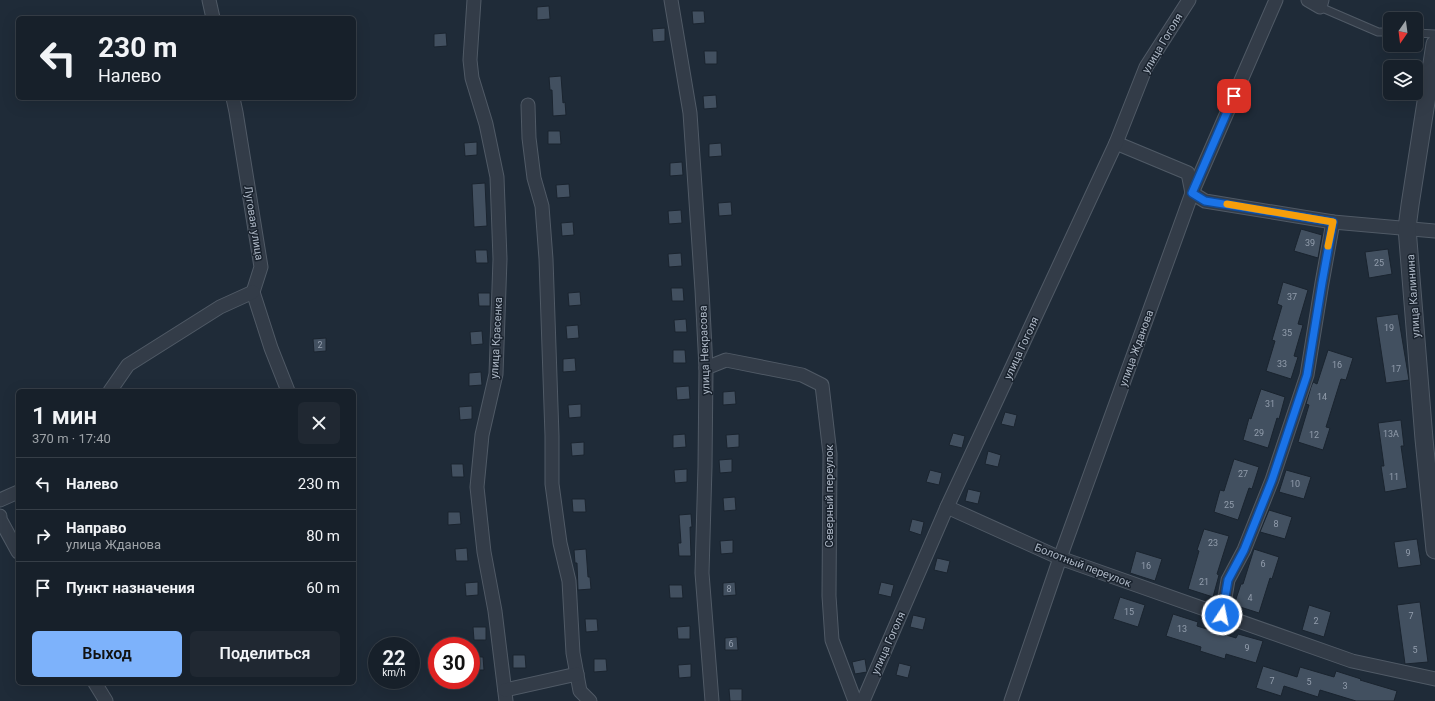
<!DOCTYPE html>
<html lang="ru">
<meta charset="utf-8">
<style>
:root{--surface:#17202a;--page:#202832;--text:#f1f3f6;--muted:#9ea3a8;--line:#363e47;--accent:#7db2fb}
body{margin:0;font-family:Roboto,sans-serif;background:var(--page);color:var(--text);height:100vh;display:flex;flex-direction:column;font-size:15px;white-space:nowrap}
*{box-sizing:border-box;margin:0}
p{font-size:13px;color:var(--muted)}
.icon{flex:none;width:22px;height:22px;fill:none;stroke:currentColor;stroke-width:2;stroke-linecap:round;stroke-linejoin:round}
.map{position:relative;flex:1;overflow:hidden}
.sheet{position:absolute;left:16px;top:389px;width:340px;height:296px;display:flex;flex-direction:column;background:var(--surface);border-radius:6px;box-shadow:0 4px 16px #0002,0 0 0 1px var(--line)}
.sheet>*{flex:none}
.banner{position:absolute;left:16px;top:16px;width:340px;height:84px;border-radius:6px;box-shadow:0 4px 16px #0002,0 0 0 1px var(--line);background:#17202a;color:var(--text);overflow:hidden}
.needle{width:26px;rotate:194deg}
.controls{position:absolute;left:1383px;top:12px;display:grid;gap:8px}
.controls a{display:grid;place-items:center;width:40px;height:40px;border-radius:6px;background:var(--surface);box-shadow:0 4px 16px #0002,0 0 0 1px var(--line);font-size:20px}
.speed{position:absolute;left:368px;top:637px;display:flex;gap:8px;font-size:20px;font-weight:700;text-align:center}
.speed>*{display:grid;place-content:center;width:52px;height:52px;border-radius:50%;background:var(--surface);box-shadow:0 4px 16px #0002,0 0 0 1px var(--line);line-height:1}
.speed small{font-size:10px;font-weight:400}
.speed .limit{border:6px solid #d22;background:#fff;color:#111}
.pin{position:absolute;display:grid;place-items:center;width:34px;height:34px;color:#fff;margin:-17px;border-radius:8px;box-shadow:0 2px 6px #0006}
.me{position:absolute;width:44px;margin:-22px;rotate:11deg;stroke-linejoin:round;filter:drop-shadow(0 0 3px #0008)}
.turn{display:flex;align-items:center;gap:14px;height:84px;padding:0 16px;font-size:18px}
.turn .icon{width:52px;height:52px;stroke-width:2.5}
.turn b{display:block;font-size:28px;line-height:34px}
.round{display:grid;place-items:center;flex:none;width:42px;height:42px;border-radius:6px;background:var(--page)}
.head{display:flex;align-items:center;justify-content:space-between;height:68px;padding:0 16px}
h1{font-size:24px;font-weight:600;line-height:30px}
.cta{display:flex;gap:8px;margin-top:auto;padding:8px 16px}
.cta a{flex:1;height:46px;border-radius:6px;background:var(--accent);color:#111;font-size:16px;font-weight:600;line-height:46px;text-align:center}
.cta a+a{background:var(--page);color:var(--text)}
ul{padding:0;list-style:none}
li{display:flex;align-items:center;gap:12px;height:52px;padding:0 16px;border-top:1px solid var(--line)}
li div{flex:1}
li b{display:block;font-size:15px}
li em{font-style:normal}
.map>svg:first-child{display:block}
</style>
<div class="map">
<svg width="1435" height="701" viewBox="0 0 1435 701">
<rect width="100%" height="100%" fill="#1f2b38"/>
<g fill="#425060" stroke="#1a242f">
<path d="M549,6L550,19L537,20V7Z"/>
<path d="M692,11H704L705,23L693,24Z"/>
<path d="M665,28V41L653,42L652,29Z"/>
<path d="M446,33L447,46L434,47V34Z"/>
<path d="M704,51H717V64H705Z"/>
<path d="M561,76L563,103L565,102L566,115L553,116L552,90H550L549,77Z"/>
<path d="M716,95L717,108L704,109L703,96Z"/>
<path d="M548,131H560L561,144H548Z"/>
<path d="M477,142V155L465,156L464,143Z"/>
<path d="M721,143L722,156L709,157V144Z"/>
<path d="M682,162L683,175L670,176V163Z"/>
<path d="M485,183L487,226L474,227L472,184Z"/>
<path d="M569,184L570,197L557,198L556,185Z"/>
<path d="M731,202L732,215L719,216L718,203Z"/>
<path d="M681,210L682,223L669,224L668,211Z"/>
<path d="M573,222L574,235L562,236L561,223Z"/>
<path d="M1301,229L1322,235L1318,258L1294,251Z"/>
<path d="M1388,249L1392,274L1369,278L1365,252Z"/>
<path d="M475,250H487L488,263H476Z"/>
<path d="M681,253L682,266L669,267L668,254Z"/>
<path d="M1283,282L1308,290L1298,324L1303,325L1294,356L1298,357L1291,379L1266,371L1275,341L1272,340L1282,306L1277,304Z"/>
<path d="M671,288H683L684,301H672Z"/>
<path d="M580,292L581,305L569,306L568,293Z"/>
<path d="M478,293H490V306H479Z"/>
<path d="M1398,314L1409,380L1386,383L1376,317Z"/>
<path d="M686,319L687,332H675L674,320Z"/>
<path d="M578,325L579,338L567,339L566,326Z"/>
<path d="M482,331L483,344L471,345L470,332Z"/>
<path d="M326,338V351L314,352L313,339Z"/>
<path d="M673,350H685L686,363H673Z"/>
<path d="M1328,350L1353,358L1346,380L1341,379L1326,427L1330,428L1323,450L1298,442L1309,405L1306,404L1311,387L1313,382L1317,384Z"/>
<path d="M575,358L576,371L563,372V359Z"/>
<path d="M481,372L482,385L469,386V373Z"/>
<path d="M689,386L690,399L677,400L676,387Z"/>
<path d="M1261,389L1285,397L1279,419L1277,418L1268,448L1243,440L1249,418L1251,419Z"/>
<path d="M735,391L736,404L723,405V392Z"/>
<path d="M581,404V417L569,418L568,405Z"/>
<path d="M472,406V419L460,420L459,407Z"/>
<path d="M1005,412L1017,415L1014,427L1001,424Z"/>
<path d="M1401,420L1404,446H1401L1407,488L1385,492L1381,466H1384L1378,423Z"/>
<path d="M953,433L965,436L962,448L949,445Z"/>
<path d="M685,434L686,447L673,448V435Z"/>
<path d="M739,434V447L727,448L726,435Z"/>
<path d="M584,442V455L572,456L571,443Z"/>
<path d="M988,451L1001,455L998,467L985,464Z"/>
<path d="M732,459V472L720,473L719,460Z"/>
<path d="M1234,459L1259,467L1252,489L1249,488L1238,520L1214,512L1220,490L1224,491Z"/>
<path d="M451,464H463L464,477H452Z"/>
<path d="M687,469V482L675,483L674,470Z"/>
<path d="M930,470L942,473L939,485L926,482Z"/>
<path d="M1286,470L1311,477L1304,499L1279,492Z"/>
<path d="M968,489L981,492L978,504L965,501Z"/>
<path d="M735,497L736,510L724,511L723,498Z"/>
<path d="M572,499H585L586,512H573Z"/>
<path d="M1269,510L1292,517L1285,539L1260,532Z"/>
<path d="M448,512H460L461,524L448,525Z"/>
<path d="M691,514L692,527H690L691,556H679L678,543H681L679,515Z"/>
<path d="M912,519L924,522L921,535L909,531Z"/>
<path d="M1204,529L1229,536L1217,574L1219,575L1213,597L1188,589L1199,551L1197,550Z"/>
<path d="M1417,539L1421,565L1398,568L1394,542Z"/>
<path d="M733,540V553L721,554L720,541Z"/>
<path d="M467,548L468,561H456L455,549Z"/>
<path d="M586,549L588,577H590L591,589L578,590L577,563H575L574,550Z"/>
<path d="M1254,549L1279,557L1272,579L1270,578L1259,613L1234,605L1241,584H1243Z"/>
<path d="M1136,551L1162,559L1155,581L1130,573Z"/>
<path d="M937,558L950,561L947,573L934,570Z"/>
<path d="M478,582V595L466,596L465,583Z"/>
<path d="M735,582L736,595L723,596V583Z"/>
<path d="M881,582L894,585L891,597L878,594Z"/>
<path d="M669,585H682L683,598H670Z"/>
<path d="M1120,597L1145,605L1138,627L1113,619Z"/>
<path d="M1420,602L1428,662L1405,664L1397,605Z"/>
<path d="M1309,605L1331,612L1324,637L1302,630Z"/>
<path d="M1173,614L1198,622L1197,626L1236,638L1238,634L1263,641L1256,663L1226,654L1225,659L1200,651L1201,647L1166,636Z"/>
<path d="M913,615L926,618L923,630L910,627Z"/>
<path d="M585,619H597L598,631L586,632Z"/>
<path d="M690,626V639H678L677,627Z"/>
<path d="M473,627H486V640H474Z"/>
<path d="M737,637L738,650H725V638Z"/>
<path d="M513,655H525L526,668H513Z"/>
<path d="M471,657H483L484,670H471Z"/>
<path d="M594,659H606L607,671L594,672Z"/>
<path d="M865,659L867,672L855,674L852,662Z"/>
<path d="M899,663L911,666L908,678L896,675Z"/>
<path d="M691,664V677L679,678L678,665Z"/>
<path d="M1263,666L1297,677L1300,667L1334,677L1336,671L1361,679L1360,680L1397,691L1394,701H1356L1320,690L1318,697L1284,686L1281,696L1256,688Z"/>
<path d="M729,689H742V701H730Z"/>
</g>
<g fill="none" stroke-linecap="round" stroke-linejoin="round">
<defs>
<g id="service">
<path d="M1320,7L1378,32H1390"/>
<path d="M1416,33L1435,34"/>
</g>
<g id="minor">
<path d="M209,0L213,18"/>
<path d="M474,0L470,60L472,78L486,124L497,177L500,259L496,374L482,435L477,487L484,552L495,611L506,701"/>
<path d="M671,0L690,113L702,290L706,368L705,467L702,573L712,701"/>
<path d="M1308,0L1320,7L1322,0"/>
<path d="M233,98L236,112L261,267L253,292L271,348L288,391"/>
<path d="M528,105L529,138L534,178L542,206L546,259L552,436V484L560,543L569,581L573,653L580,691L590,701"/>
<path d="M1116,143L1188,173L1192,193L1205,201L1333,222L1435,231"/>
<path d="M706,368L726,360L802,375L822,385L830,454L829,596L832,640L855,701"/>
<path d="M110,391L128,365L220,307L253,292"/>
<path d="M0,500L18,492"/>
<path d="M947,507L1060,558L1352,661L1435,679"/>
<path d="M0,516V519L18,552"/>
<path d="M1222,615L1228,580L1244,550L1272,480L1307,375L1322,283L1333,222"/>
<path d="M95,683L106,701"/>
<path d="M505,690L577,674"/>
<path d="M863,701L947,507L1116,143L1146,67L1189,0"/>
<path d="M1011,701L1060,558L1192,193L1276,0"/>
</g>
<path id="tertiary" d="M1435,44L1410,205L1407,228L1424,439L1435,550"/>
</defs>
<use href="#service" stroke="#505a66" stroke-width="9"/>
<use href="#minor" stroke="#505a66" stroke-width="15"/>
<use href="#tertiary" stroke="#505a66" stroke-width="19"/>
<use href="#service" stroke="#333c48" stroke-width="7"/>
<use href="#minor" stroke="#333c48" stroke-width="13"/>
<use href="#tertiary" stroke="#333c48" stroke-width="17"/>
</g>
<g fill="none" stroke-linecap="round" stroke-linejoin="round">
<defs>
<path id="route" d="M1222,615L1228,580L1244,550L1272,480L1307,375L1322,283L1333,222L1205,201L1192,193L1234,96"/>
</defs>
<use href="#route" stroke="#114b97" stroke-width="10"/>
<use href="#route" stroke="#1a73e8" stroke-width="7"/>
<path stroke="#f59e0b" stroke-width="7" d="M1227,204L1333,222L1328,246"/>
</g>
<g text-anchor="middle" stroke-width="3" stroke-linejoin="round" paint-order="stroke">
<g font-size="9" fill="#929dac">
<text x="1310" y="246">39</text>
<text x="1379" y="266">25</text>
<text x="1292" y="300">37</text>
<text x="1389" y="331">19</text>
<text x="1287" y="336">35</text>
<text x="320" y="348">2</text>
<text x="1282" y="367">33</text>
<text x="1337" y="368">16</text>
<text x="1396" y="372">17</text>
<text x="1322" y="400">14</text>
<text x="1270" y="407">31</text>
<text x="1259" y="436">29</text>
<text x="1391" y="437">13А</text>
<text x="1314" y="438">12</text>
<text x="1243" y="477">27</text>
<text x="1394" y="480">11</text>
<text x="1295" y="487">10</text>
<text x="1229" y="508">25</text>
<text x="1276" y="527">8</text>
<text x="1213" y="546">23</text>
<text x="1408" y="556">9</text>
<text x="1263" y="567">6</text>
<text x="1146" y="569">16</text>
<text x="1204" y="585">21</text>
<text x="729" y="592">8</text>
<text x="1250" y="601">4</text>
<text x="1129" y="615">15</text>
<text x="1411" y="619">7</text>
<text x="1316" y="624">2</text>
<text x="1182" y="632">13</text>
<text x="731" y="647">6</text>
<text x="1247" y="651">9</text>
<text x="1415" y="653">5</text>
<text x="1272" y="684">7</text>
<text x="1309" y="685">5</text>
<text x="1345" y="689">3</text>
</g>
<g font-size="11" fill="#adb7c5" stroke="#19222d">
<text transform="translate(1162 43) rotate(-59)" y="4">улица Гоголя</text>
<text transform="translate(254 223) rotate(81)" y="4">Луговая улица</text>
<text transform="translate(1413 296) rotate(-94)" y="4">улица Калинина</text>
<text transform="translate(496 338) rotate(-87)" y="4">улица Красенка</text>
<text transform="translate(1021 348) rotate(-65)" y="4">улица Гоголя</text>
<text transform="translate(1136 348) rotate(-70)" y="4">улица Жданова</text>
<text transform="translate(704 350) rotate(-92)" y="4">улица Некрасова</text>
<text transform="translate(829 496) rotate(-90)" y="4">Северный переулок</text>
<text transform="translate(1083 565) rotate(21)" y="4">Болотный переулок</text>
<text transform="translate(888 643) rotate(-66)" y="4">улица Гоголя</text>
</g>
</g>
</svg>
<div class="controls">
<a><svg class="needle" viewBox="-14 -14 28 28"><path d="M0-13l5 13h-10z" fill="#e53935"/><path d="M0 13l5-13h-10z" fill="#9ea3a8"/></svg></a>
<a><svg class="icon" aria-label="layers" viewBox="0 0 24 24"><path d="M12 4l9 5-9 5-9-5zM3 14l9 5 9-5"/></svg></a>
</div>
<div class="speed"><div>22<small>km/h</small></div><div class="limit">30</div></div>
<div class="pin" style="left:1234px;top:96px;background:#d93025"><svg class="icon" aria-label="arrive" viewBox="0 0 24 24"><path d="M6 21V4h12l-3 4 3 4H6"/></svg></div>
<svg class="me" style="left:1222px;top:615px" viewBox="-20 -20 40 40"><circle r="17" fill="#1a73e8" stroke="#fff" stroke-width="3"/><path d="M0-11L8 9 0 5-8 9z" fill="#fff"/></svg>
<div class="banner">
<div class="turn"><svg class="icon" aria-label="left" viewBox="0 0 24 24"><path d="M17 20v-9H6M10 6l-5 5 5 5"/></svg><div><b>230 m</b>Налево</div></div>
</div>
<section class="sheet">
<div class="head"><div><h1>1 мин</h1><p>370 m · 17:40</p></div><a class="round"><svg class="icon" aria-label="close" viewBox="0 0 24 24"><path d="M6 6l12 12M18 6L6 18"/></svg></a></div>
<ul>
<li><svg class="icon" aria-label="left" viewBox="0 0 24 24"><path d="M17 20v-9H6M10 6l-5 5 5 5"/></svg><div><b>Налево</b></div><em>230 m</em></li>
<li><svg class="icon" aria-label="right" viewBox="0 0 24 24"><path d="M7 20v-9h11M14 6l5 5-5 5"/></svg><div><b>Направо</b><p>улица Жданова</p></div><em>80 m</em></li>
<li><svg class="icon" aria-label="arrive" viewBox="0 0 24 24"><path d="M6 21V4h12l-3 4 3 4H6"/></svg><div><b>Пункт назначения</b></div><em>60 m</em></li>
</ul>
<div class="cta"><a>Выход</a><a>Поделиться</a></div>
</section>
</div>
